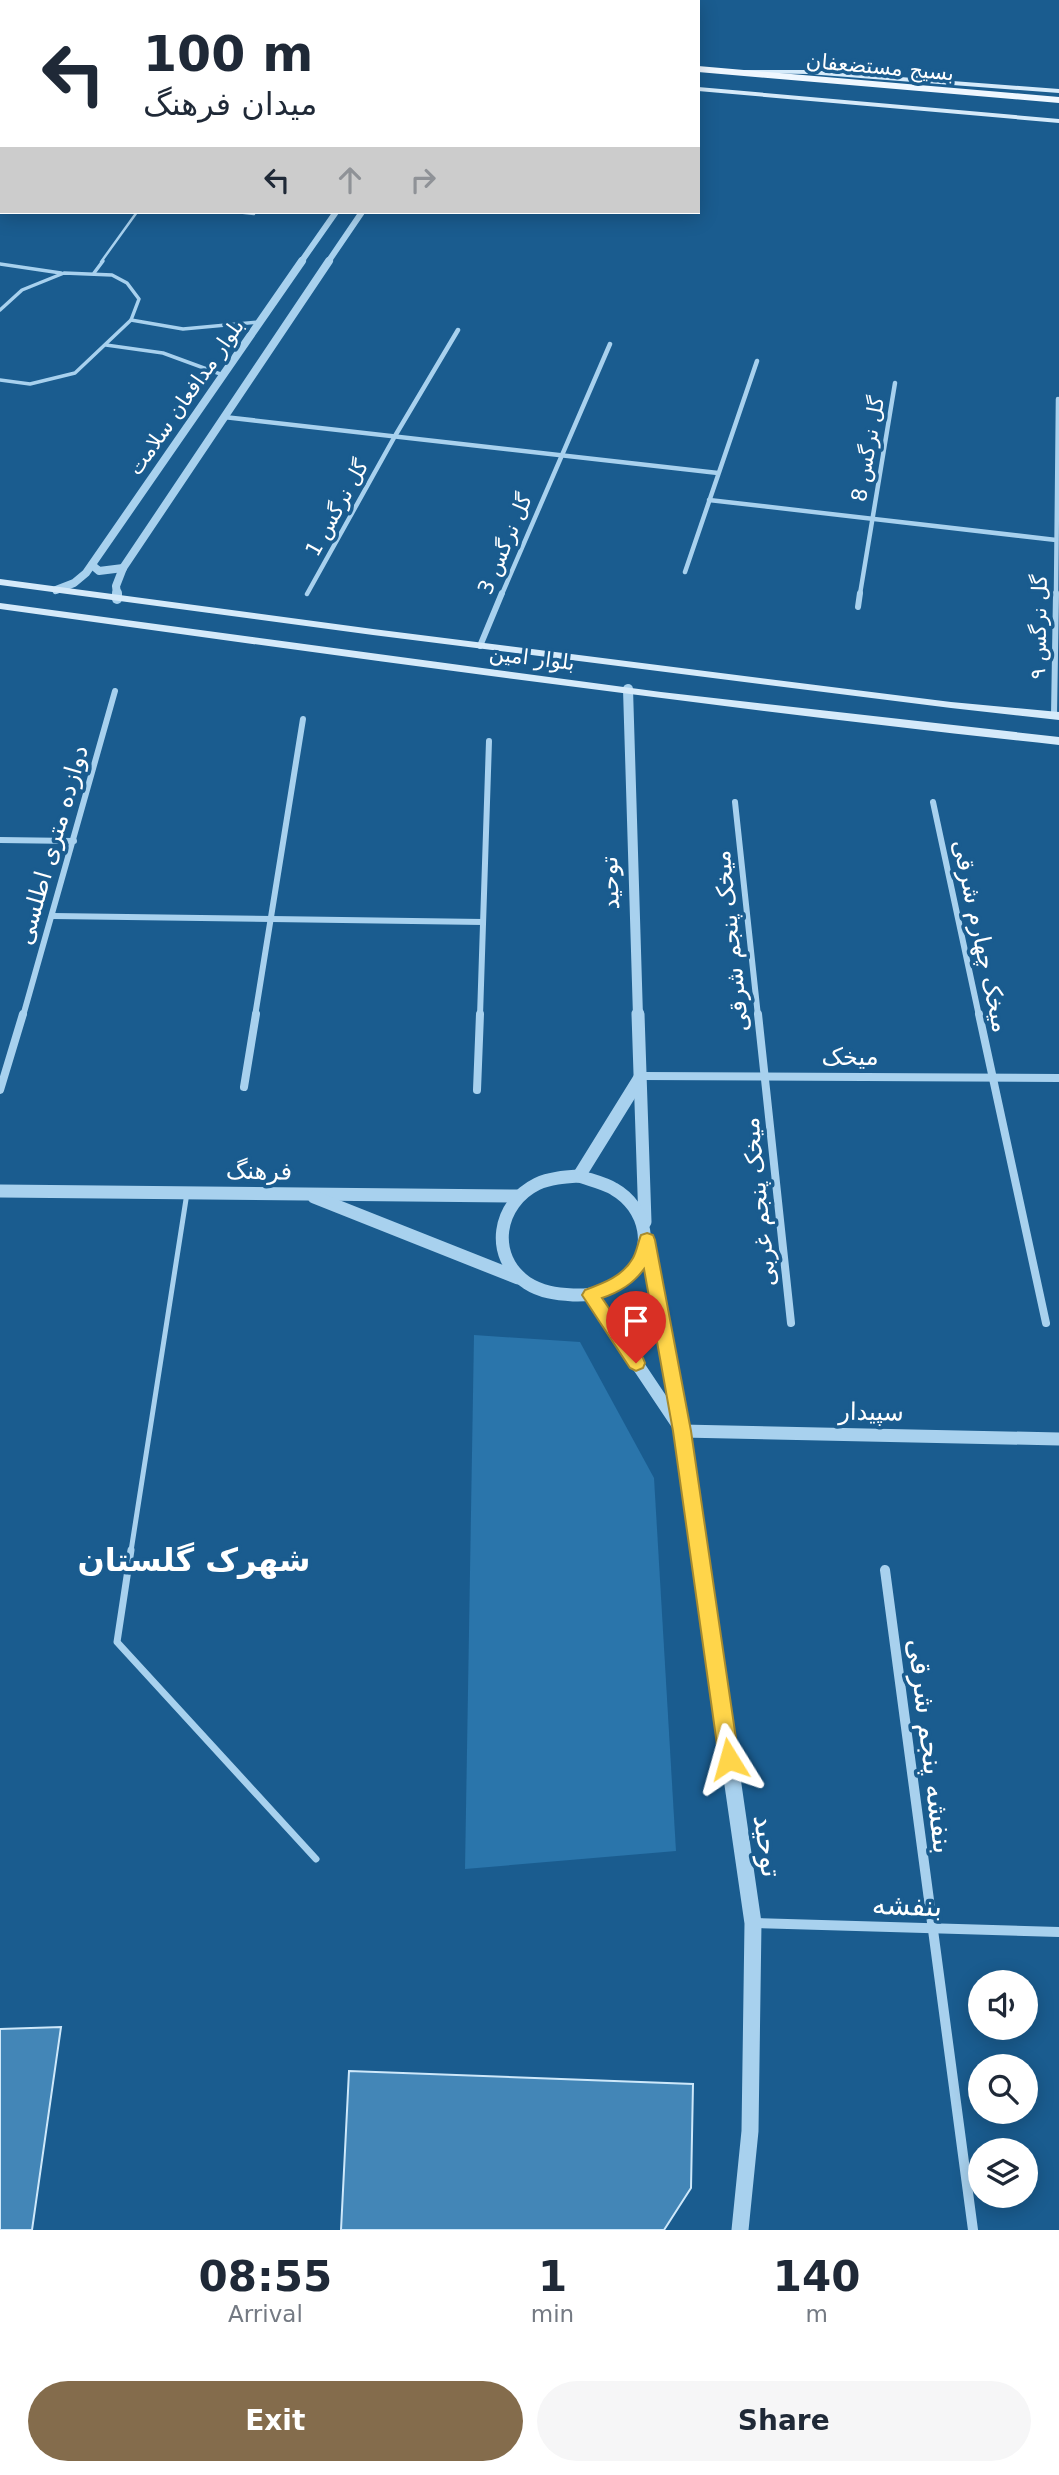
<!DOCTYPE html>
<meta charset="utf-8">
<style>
:root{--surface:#fff;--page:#f6f6f7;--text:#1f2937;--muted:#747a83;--accent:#846c4c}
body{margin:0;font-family:"DejaVu Sans","Noto Sans Arabic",sans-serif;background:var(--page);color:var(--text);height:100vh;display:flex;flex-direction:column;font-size:26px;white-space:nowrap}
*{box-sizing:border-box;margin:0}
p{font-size:23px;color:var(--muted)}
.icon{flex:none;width:38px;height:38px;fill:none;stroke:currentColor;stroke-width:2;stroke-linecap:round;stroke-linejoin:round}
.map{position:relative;height:2230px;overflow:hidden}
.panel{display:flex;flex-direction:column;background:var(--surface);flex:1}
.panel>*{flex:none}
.hud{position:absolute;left:0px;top:0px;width:700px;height:214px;box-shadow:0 4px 18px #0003;background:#fff;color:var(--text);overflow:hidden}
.buttons{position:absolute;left:968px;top:1970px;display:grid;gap:14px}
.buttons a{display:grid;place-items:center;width:70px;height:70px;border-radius:50%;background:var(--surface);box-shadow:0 4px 18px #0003;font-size:35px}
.pin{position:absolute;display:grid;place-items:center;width:60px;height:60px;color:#fff;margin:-72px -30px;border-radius:50% 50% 50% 0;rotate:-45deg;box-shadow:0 0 7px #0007}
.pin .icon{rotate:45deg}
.me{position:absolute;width:77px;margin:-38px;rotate:352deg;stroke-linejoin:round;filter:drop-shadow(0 0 5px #0008)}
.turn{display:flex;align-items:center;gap:24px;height:147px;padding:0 28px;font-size:32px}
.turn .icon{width:91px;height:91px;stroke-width:2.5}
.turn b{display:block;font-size:49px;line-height:60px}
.lanes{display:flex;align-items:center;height:66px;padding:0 28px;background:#0003;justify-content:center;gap:35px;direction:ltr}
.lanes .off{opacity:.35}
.eta{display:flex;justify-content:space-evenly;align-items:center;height:119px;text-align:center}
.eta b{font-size:42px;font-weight:600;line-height:49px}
.action{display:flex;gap:14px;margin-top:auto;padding:14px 28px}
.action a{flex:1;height:80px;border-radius:42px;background:var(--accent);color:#fff;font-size:28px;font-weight:600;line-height:80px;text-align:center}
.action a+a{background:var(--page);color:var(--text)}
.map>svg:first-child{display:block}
</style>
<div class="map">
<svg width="1059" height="2230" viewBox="0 0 1059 2230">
<rect width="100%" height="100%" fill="#1a5c8f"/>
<path fill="#2a75ab" d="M474,1335L580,1342L654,1478L676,1851L465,1869Z"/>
<g fill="#4386b7" stroke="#cee8fa" stroke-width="2">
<path d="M61,2027L32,2230H0V2029Z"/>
<path d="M349,2071L693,2084L691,2188L664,2230H341Z"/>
</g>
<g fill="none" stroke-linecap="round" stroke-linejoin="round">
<g stroke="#a8d1ee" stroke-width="2.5">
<path d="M236,212L254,214"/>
<path d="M101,262L137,212"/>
</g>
<g stroke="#a8d1ee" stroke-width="3.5">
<path d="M0,264L61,273"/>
<path d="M94,273L103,261"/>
<path d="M0,310L22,290L64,273L112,275L127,283L139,299L131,320L75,373L30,384L0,380"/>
<path d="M131,320L183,329L259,322"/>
<path d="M106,345L163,353L223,375"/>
</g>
<path stroke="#a8d1ee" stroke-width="5" d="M131,1551L187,1193"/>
<path stroke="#a8d1ee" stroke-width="7" d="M131,1550L117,1642L316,1859"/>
<g stroke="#a8d1ee" stroke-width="4.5">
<path d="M224,417L718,473"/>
<path d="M709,500L1056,540"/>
<path d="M685,572L757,361"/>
<path d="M307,594L395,436L458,330"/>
<path d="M502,594L610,344"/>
<path d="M860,594L895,383"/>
<path d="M1056,594L1058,399"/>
</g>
<g stroke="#a8d1ee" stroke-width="6">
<path d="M858,607L860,593"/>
<path d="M480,646L502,593"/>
<path d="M1054,715L1056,593"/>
<path d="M735,802L758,1016"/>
<path d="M933,802L979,1016"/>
<path d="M0,840L74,841"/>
<path d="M53,916L483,922"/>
<path d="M23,1016L115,691"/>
<path d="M255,1016L303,719"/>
<path d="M480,1016L489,741"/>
</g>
<g stroke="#a8d1ee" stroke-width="8">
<path d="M758,1014L791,1323"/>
<path d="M979,1014L1046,1323"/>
<path d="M641,1076L1059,1078"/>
<path d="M244,1087L256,1014"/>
<path d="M0,1090L23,1014"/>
<path d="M477,1090L480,1014"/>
</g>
<g stroke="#a8d1ee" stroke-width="10">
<path d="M885,1570L973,2230"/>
<path d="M753,1923L1059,1932"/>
</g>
<g stroke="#a8d1ee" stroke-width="6">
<path d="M63,0L83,2"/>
<path d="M301,262L336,212"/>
<path d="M328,262L362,212"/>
</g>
<g stroke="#a8d1ee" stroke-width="8">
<path d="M92,565L99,571L123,568"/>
<path d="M56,590L74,583L86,573L302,261"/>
<path d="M117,594L116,586L123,568L329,261"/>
</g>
<g stroke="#a8d1ee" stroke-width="10">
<path d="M117,593V599"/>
<path d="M628,689L638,1016"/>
</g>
<g stroke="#a8d1ee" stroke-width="13">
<path d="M638,1014L645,1222"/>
<path d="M579,1176C590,1180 604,1183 614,1189C646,1207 657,1252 626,1277C610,1291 594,1296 573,1295C556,1294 541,1292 527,1283C488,1256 498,1203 537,1184C550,1178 565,1177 579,1176Z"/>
<path d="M579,1176L641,1076"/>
<path d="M0,1191L518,1196"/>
<path d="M314,1197L518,1278"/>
<path d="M647,1240L682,1431L699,1551"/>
<path d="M591,1295L678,1425"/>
<path d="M682,1431L1059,1439"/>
</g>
<path stroke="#a8d1ee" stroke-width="17" d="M699,1550L753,1923L750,2131L740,2230"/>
<g fill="#d5eafa" fill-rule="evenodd">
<path d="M734,70H808L1059,89V93L808,74L736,73Z"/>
<path d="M698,87L1059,119V123L698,91Z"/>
<path d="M0,579L373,629L951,702L1059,712V720L951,708L373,635L0,585Z"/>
<path d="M0,603L661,692L1059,737V745C705,707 353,658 0,609Z"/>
</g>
<g fill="#eff7ff" fill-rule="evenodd">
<rect x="0" y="14" width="2" height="5"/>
<path d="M698,66L1059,97V103L698,72Z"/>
</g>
</g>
<path fill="#ffd54a" stroke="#a68a30" stroke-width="2" d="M647,1233L653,1235L655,1240L691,1431L739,1759L736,1766L729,1770L722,1766L719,1759L673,1431L644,1269C633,1284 620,1292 602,1298L643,1358L645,1363L643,1368L636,1371L630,1368L582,1295L585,1290C604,1283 623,1276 633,1258C637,1251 638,1242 641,1235Z"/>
<g text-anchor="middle" stroke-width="7" stroke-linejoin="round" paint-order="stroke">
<g font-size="21" fill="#fff" stroke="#1a5c8f">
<text transform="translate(880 67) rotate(5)" y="7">بسیج مستضعفان</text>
<text transform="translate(186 397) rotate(-55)" y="7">بلوار مدافعان سلامت</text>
<text transform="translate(868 449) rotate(-80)" y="7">گل نرگس 8</text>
<text transform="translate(337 508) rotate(-61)" y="7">گل نرگس 1</text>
<text transform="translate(505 544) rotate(-67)" y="7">گل نرگس 3</text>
<text transform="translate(1039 627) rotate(-89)" y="7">گل نرگس ۹</text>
<text transform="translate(532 658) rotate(7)" y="7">بلوار امین</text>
</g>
<g font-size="24" fill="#fff" stroke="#1a5c8f">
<text transform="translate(52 845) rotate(-74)" y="8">دوازده متری اطلسی</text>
<text transform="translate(610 883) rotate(-92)" y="8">توحید</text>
<text transform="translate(981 936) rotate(78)" y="8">میخک چهارم شرقی</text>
<text transform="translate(731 941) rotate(-96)" y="8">میخک پنجم شرقی</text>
<text x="850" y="1065">میخک</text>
<text transform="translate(259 1171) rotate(1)" y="8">فرهنگ</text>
<text transform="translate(759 1202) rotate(-96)" y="8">میخک پنجم غربی</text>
<text transform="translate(871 1412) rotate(1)" y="8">سپیدار</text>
</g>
<g font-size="28" fill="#fff" stroke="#1a5c8f">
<text transform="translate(931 1746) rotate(83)" y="10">بنفشه پنجم شرقی</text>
<text transform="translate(768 1846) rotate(82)" y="10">توحید</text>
<text transform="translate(907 1905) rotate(2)" y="10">بنفشه</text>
</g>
<g font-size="32" font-weight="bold" fill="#fff" stroke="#1a5c8f">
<text x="194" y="1571">شهرک گلستان</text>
</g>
</g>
</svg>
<div class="buttons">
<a><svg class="icon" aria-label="sound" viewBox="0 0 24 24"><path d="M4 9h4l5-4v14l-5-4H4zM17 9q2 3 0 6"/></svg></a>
<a><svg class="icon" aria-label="search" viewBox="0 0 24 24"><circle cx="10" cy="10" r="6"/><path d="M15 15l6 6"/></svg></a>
<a><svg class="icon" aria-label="layers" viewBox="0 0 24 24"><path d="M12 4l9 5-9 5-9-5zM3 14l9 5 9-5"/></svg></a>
</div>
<div class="pin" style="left:636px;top:1363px;background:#d93025"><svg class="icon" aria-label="arrive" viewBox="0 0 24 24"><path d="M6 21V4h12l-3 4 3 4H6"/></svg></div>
<svg class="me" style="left:729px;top:1759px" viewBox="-20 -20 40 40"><path d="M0-17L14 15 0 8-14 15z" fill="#ffd54a" stroke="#fff" stroke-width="4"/></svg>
<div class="hud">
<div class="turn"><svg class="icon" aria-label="left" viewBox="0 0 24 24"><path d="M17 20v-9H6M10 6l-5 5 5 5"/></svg><div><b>100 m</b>میدان فرهنگ</div></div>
<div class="lanes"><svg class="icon" aria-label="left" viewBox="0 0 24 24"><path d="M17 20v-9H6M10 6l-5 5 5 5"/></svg><svg class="icon off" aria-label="ahead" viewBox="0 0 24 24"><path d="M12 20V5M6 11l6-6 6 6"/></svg><svg class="icon off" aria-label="right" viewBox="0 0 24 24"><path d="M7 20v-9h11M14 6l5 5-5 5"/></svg></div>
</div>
</div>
<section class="panel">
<div class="eta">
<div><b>08:55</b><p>Arrival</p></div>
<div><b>1</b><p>min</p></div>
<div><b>140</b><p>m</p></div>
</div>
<div class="action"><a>Exit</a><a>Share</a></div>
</section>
